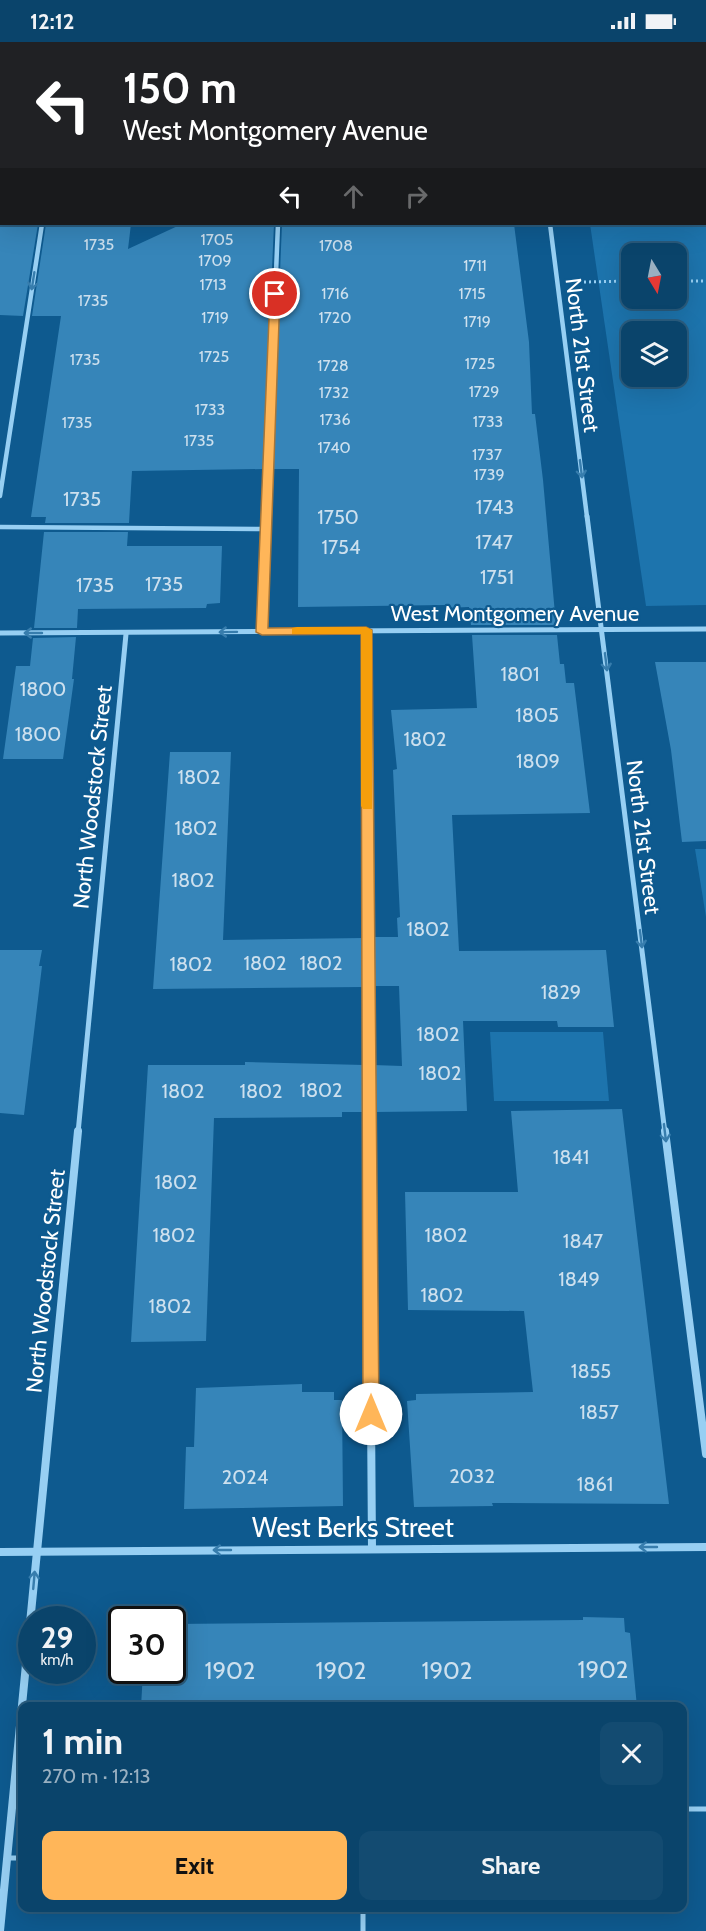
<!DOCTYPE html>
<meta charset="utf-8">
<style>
:root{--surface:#0a446b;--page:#134b71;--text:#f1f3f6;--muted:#99b0c1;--line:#2a5c7e;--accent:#ffb659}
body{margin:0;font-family:Cabin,sans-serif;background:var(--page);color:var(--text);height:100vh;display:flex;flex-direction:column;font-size:22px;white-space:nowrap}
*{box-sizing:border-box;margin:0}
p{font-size:20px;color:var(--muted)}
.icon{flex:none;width:33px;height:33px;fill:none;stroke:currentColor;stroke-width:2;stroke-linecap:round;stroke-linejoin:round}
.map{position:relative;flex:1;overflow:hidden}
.sheet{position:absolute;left:18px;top:1660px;width:669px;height:210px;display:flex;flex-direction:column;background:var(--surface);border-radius:12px;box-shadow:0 6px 24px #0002,0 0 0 2px var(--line)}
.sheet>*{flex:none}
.hud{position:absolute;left:0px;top:0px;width:706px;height:183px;box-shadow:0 6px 24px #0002,0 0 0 2px var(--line);background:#202124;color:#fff;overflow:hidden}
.needle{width:39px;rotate:170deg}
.buttons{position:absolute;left:621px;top:201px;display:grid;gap:12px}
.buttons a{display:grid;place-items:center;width:66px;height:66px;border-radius:12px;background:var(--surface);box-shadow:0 6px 24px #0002,0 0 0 2px var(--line);font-size:30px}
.speed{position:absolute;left:18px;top:1564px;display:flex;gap:12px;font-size:30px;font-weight:700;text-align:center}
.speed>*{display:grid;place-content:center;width:78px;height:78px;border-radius:50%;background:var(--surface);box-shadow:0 6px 24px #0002,0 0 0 2px var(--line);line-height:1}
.speed small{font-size:15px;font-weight:400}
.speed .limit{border:3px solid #111;border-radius:9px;background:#fff;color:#111}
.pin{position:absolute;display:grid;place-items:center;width:51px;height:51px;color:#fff;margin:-26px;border:3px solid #fff;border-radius:50%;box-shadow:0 2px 6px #0007}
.me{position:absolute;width:66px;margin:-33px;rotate:0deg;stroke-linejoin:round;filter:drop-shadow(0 0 4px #0008)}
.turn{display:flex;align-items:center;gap:21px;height:126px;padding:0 24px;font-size:27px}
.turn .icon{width:78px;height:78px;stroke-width:2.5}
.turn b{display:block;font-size:42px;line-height:51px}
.lanes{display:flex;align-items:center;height:57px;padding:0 24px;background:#0003;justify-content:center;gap:30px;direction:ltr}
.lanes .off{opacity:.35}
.round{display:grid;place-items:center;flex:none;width:63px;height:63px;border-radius:12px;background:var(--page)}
.summary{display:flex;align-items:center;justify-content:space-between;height:102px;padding:0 24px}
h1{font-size:36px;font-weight:700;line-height:45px}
.button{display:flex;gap:12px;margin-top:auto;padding:12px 24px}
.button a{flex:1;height:69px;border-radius:12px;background:var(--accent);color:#111;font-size:24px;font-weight:700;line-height:69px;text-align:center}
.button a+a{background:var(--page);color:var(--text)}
.status{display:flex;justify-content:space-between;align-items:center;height:42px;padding:0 30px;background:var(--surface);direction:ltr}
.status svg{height:16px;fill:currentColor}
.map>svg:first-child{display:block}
</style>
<div class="status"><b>12:12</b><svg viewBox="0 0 49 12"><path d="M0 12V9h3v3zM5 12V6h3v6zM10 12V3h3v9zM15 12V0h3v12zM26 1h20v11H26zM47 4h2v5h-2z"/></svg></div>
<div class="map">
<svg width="706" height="1889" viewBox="0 0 706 1889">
<rect width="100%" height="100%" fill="#0e5a8f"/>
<g fill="#1d74ad" fill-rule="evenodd">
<path d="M0,0H362V1L2,2L0,65Z"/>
<path d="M706,102V563L646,564L590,182H705ZM632,212H676V256H632ZM632,290H676V334H632Z"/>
<path d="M695,807H706V875Z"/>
<path d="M490,990H603L609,1059H494Z"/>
</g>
<g fill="#3685b9">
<path d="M0,182H38L23,274L0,273Z"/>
<path d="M46,182H131L128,207L182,182H274L263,427L132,429L129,481H45L46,475H31L61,274H32Z"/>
<path d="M282,182H514L529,300L532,372H535L543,438L556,583H471L469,565L445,566V563L298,565L299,427H272Z"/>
<path d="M44,490H128L127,504H222L220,561L207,562L206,566L78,567L77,586H34Z"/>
<path d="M472,593H557L560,622H564L566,641H574L590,771L452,773L459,909L606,908L614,985H558L557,979H463L467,1069L374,1070L373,1023L402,1024L399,944H373V895H398L397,876L400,875L393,728L397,727L391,668L477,666Z"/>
<path d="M76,595L72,637H74L63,717H3L16,624H30L33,596Z"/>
<path d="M655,620H706V799L682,800L671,708Z"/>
<path d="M170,710H231L223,898L363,896V945L153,947Z"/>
<path d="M0,908H42L39,924H42L24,1073L0,1071Z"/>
<path d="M245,1020L364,1023V1070H342V1075L214,1076L206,1299L131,1300L148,1023H245Z"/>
<path d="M622,1067L669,1462L492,1461L493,1464L414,1465L407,1359L416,1358V1352L533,1350L524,1269L408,1268L405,1150H518L511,1069Z"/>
<path d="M302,1342V1350H334V1358H342L343,1464L184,1467L186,1405H194L196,1346Z"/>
<path d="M583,1575L624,1576L625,1590L630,1591L637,1665H141L143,1629H172V1582L583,1578Z"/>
</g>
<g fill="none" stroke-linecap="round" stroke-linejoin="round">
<g stroke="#97cff3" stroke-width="3" stroke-dasharray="2 3" stroke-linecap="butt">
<path d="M676,239H706"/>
<path d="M584,240L632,239"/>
</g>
<path stroke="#97cff3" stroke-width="4.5" d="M0,485L266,487"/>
<g stroke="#97cff3" stroke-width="5">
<path d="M682,1767H706"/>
<path d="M7,1816H22"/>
<path d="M363,1866V1889"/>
</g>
<g stroke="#97cff3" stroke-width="4.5">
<path d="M550,182L587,475"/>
<path d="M0,454L42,182"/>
<path d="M266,475L278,182"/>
</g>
<g stroke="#97cff3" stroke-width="5">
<path d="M587,474L665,1091"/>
<path d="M366,588L369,1091"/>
<path d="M262,589L267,474"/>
<path d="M0,591L706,587"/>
<path d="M78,1091L126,592"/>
</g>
<g stroke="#97cff3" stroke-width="8">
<path d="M369,1089L372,1507"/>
<path d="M665,1089L706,1412"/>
<path d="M0,1510L706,1505"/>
<path d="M0,1889L78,1089"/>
</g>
<g fill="#c6e6fd" fill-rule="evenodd">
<rect x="705" y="77" width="1" height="4"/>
<rect x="0" y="83" width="2" height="4"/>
</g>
</g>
<defs><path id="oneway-shaft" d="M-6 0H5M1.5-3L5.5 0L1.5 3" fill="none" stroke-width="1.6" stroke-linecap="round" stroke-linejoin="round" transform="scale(1.5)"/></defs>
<g stroke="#377dad">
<use href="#oneway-shaft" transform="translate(33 239) rotate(99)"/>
<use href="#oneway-shaft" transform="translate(581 427) rotate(83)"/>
<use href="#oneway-shaft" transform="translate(228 590) rotate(179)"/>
<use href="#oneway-shaft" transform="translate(33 591) rotate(-180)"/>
<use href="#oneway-shaft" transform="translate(606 620) rotate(83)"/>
<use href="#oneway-shaft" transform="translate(641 897) rotate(83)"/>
<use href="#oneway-shaft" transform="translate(665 1091) rotate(83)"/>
<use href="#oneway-shaft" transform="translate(648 1505) rotate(180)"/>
<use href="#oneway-shaft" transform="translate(222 1508) rotate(180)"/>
<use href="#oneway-shaft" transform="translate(34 1538) rotate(-85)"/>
</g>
<path fill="#ffb659" stroke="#a6763a" stroke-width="1.5" d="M275,249L280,252L268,586L366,585L372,588L379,1372L376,1377L371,1379L365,1377L363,1372L361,592L262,593L256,590L270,252Z"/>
<path fill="#f59e0b" d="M297,585H366L372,588V767H363L361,764V592H292V586Z"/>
<g text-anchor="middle" stroke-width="4.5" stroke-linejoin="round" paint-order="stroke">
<g font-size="16" fill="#cde0ee">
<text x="217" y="203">1705</text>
<text x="99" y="208">1735</text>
<text x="336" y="209">1708</text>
<text x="215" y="224">1709</text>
<text x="475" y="229">1711</text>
<text x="213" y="248">1713</text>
<text x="335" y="257">1716</text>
<text x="472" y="257">1715</text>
<text x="93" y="264">1735</text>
<text x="215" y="281">1719</text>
<text x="335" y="281">1720</text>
<text x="477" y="285">1719</text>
<text x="214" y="320">1725</text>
<text x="85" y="323">1735</text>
<text x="480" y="327">1725</text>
<text x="333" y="329">1728</text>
<text x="484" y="355">1729</text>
<text x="334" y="356">1732</text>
<text x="210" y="373">1733</text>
<text x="335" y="383">1736</text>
<text x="488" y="385">1733</text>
<text x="77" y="386">1735</text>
<text x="199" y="404">1735</text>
<text x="334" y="411">1740</text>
<text x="487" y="418">1737</text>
<text x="489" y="438">1739</text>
</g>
<g font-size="20" fill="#cde0ee">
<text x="82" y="464">1735</text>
<text x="495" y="472">1743</text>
<text x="338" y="482">1750</text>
<text x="494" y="507">1747</text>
<text x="341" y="512">1754</text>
<text x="497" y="542">1751</text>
<text x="164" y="549">1735</text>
<text x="95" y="550">1735</text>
<text x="520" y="639">1801</text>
<text x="43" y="654">1800</text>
<text x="537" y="680">1805</text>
<text x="38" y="699">1800</text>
<text x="425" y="704">1802</text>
<text x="538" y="726">1809</text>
<text x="199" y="742">1802</text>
<text x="196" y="793">1802</text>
<text x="193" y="845">1802</text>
<text x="428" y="894">1802</text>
<text x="265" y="928">1802</text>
<text x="321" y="928">1802</text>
<text x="191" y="929">1802</text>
<text x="561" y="957">1829</text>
<text x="438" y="999">1802</text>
<text x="440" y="1038">1802</text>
<text x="321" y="1055">1802</text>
<text x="183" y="1056">1802</text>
<text x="261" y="1056">1802</text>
<text x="571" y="1122">1841</text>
<text x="176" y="1147">1802</text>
<text x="174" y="1200">1802</text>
<text x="446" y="1200">1802</text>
<text x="583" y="1206">1847</text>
<text x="579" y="1244">1849</text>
<text x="442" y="1260">1802</text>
<text x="170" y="1271">1802</text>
<text x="591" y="1336">1855</text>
<text x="599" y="1377">1857</text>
<text x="472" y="1441">2032</text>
<text x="245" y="1442">2024</text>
<text x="595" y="1449">1861</text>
</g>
<g font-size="22" fill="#fff" stroke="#0e5a8f">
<text transform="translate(583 313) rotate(83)" y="8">North 21st Street</text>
<text x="515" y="579">West Montgomery Avenue</text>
<text transform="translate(92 755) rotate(-84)" y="8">North Woodstock Street</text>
<text transform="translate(644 795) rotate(83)" y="8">North 21st Street</text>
<text transform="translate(45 1239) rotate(-84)" y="8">North Woodstock Street</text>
</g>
<g font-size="24" fill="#cde0ee">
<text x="603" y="1636">1902</text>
<text x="230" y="1637">1902</text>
<text x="341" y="1637">1902</text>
<text x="447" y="1637">1902</text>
</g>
<g font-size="27" fill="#fff" stroke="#0e5a8f">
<text x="353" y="1495">West Berks Street</text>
</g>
</g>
</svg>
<div class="buttons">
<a><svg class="needle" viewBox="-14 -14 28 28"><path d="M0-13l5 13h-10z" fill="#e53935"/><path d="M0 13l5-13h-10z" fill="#99b0c1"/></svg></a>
<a><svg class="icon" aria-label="layers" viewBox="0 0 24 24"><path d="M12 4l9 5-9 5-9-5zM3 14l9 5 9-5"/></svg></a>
</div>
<div class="speed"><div>29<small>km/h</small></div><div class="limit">30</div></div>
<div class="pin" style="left:275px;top:252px;background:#d93025"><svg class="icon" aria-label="arrive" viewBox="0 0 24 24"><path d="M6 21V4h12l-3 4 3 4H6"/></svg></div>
<svg class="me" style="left:371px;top:1372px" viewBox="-20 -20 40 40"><circle r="19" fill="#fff"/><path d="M0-13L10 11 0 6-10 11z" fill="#ffb659"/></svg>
<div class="hud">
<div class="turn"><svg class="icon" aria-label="left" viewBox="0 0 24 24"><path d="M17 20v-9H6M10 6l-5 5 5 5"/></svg><div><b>150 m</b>West Montgomery Avenue</div></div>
<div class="lanes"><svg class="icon" aria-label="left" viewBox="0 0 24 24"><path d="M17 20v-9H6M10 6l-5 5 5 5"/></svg><svg class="icon off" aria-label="ahead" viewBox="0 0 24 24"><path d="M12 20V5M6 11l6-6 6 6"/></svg><svg class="icon off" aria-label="right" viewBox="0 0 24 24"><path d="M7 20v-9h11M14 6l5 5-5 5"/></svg></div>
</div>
<section class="sheet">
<div class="summary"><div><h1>1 min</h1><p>270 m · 12:13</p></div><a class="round"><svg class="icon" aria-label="close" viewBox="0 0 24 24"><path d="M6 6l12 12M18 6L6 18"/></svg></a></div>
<div class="button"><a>Exit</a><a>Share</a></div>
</section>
</div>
